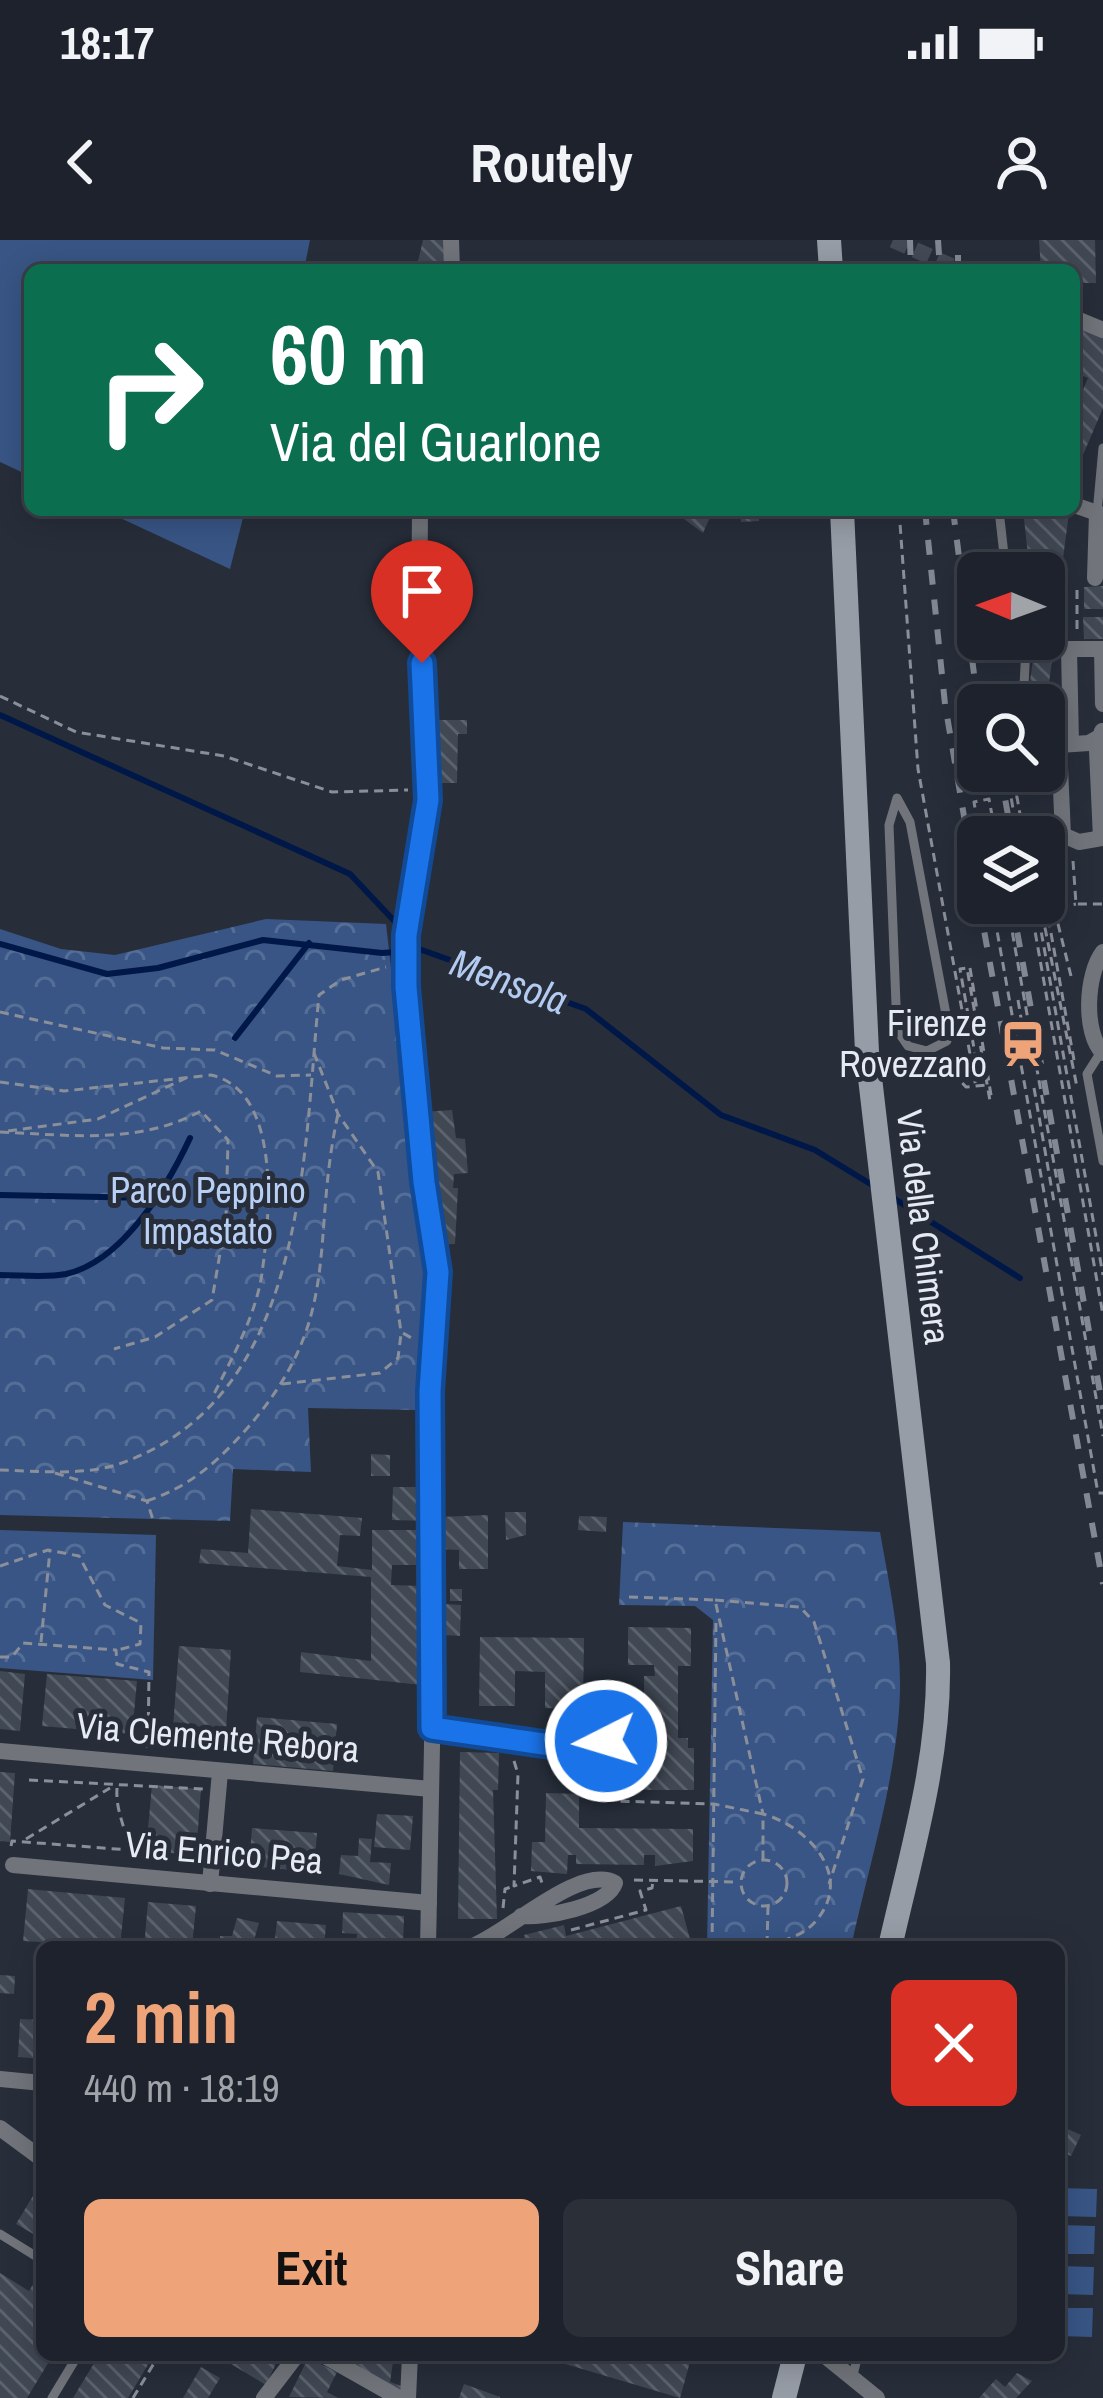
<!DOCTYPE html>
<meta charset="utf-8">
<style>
:root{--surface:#1d222c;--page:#2a2f38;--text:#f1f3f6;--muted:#a0a4a9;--line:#3b3f48;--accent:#efa378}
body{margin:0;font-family:"Archivo Narrow",sans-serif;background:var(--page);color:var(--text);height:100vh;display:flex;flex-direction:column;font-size:45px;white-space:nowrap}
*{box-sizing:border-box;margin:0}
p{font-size:39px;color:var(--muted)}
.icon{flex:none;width:66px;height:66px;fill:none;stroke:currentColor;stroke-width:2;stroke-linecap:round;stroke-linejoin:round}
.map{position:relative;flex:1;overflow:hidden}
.drawer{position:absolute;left:36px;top:1701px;width:1029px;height:420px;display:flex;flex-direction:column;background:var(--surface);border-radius:18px;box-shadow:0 6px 30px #0003,0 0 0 3px var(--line)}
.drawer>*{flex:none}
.guide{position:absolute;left:24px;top:24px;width:1056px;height:252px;border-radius:18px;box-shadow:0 6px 30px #0003,0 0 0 3px var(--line);background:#0b6e4f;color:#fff;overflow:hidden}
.needle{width:78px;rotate:271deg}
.controls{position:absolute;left:957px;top:312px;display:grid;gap:24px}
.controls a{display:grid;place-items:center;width:108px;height:108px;border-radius:18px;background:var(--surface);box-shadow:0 6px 30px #0003,0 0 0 3px var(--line);font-size:60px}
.pin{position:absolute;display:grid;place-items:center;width:102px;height:102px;color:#fff;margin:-123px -51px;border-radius:50% 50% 50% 0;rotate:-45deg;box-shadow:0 0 12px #0007}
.pin .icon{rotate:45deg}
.me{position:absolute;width:132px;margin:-66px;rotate:265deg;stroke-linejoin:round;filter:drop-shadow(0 0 9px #0008)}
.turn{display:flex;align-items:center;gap:42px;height:252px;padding:0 48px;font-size:54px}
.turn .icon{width:156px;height:156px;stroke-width:2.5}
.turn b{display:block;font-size:84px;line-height:102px}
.round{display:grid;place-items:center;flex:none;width:126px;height:126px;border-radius:18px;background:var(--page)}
.headline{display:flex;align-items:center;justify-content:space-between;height:204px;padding:0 48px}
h1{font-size:72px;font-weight:700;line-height:90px;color:var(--accent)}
.cta{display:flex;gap:24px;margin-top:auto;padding:24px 48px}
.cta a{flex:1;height:138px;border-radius:18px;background:var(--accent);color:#111;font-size:48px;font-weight:700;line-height:138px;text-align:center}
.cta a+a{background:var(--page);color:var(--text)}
.status{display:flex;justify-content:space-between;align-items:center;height:84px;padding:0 60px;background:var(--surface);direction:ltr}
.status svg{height:33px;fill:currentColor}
header{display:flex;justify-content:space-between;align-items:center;height:156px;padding:0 48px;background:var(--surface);font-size:54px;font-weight:700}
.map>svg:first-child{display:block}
</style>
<div class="status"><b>18:17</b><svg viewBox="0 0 49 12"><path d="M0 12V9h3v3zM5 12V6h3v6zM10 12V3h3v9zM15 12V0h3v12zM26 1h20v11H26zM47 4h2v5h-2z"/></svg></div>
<header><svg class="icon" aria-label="back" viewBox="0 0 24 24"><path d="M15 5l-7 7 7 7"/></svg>Routely<svg class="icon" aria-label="person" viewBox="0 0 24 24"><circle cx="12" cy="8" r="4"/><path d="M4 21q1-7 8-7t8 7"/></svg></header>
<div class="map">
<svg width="1103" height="2158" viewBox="0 0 1103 2158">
<defs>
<pattern id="park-crowns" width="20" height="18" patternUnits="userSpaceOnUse" patternTransform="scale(3)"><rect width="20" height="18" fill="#385585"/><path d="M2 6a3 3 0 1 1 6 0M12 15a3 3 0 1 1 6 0" fill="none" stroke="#556e97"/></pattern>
<pattern id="building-back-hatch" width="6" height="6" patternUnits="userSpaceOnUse" patternTransform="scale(3)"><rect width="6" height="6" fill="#404854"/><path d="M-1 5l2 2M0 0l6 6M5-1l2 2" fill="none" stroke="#5c636d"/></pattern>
</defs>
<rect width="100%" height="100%" fill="#272e3a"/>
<g fill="url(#park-crowns)">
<path d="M266,679L386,684L435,1111L416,1170L308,1168L311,1232L233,1229L230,1281L0,1275V689L61,709L115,715Z"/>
<path d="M623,1282L880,1292C889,1344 901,1397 900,1450C898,1535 869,1624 851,1707H707L713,1380L695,1366L619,1365Z"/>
<path d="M0,1290L156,1295L153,1440L0,1428Z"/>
</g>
<g fill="#385585">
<path d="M0,0H310L304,30H30V236L0,222Z"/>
<path d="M103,270H245L230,329Z"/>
<path d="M1059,1948L1097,1949L1096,1977L1059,1976Z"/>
<path d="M1059,1985L1095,1986L1094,2014H1059Z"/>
<path d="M1059,2026L1094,2027L1093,2055L1059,2054Z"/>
<path d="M1059,2068H1093L1092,2097L1059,2096Z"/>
</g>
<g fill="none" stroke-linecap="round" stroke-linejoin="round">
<g stroke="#001848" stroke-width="6">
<path d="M0,475L350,634L400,687"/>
<path d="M0,704L107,734L158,728L263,700L382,713L422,710L586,769L721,875L815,910L877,948"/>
<path d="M235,798L309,703"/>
<path d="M0,955L152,958"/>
<path d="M893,958L1020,1038"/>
<path d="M0,1035C21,1035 46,1038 66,1034C123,1021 167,947 190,898"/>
</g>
</g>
<g fill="url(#building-back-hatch)" fill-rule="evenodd">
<path d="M423,0H446L447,30H416Z"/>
<path d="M1039,0H1095L1096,43H1074V30H1041Z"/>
<path d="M1074,85L1103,97V168L1074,236V171L1088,138L1074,132Z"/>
<path d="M672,270H708L711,275L703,293Z"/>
<path d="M740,270H758L759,281L741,282Z"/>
<path d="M1023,270L1069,273L1052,401L1044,400V333H1030Z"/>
<path d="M1103,346V369H1084V347Z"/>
<path d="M1083,377H1103V399H1084Z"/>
<path d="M1034,413L1053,415L1046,463L1027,461Z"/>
<path d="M438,480H467V494H458L457,543H436Z"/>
<path d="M452,870L456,898L465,899L468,933L454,934L453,948H458L455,1004L436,1005L422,872Z"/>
<path d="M371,1214L390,1215V1236H371Z"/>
<path d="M393,1247H429V1281L392,1280Z"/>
<path d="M251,1269L362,1278L360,1296L340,1295L337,1326L372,1330V1290H428L422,1445L300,1432L301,1412L371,1421V1337L199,1323L201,1309L248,1313ZM392,1325H420L421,1346L391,1345Z"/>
<path d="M505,1272H526V1295L506,1300Z"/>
<path d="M488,1275V1329H459V1310L438,1309L440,1277Z"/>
<path d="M579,1276L607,1277L606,1292L578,1290Z"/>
<rect x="450" y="1349" width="12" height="12"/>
<path d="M445,1364L461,1365L460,1396L444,1395Z"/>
<path d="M628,1387L691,1388V1426H678V1498H688V1508H694V1550H625L626,1509H652V1498H644V1436H655L654,1425H628Z"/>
<path d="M480,1397L584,1398L583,1469L545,1468V1432L515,1431V1466H479Z"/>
<path d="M179,1406L231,1410L226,1491L173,1488Z"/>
<path d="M0,1431L25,1434L20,1491L0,1489Z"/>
<path d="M47,1434L137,1441L132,1494L42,1486Z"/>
<path d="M257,1477L337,1484L333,1531L253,1524Z"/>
<path d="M460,1512L499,1513L498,1550H493L497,1679H458Z"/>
<path d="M0,1532L15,1533L10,1602L0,1601Z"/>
<path d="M152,1545L201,1549L196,1615L146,1611Z"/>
<path d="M546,1553L579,1554V1588L693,1589V1621L655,1626V1615H644V1625L576,1624V1615H568L567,1634L531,1631L532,1602H545Z"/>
<path d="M377,1574L413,1576L410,1610L374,1607Z"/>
<path d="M252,1588L317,1593L314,1632L249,1626Z"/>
<path d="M359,1598L372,1599L370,1622L391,1623L389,1645L339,1634L341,1615L358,1616Z"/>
<path d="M28,1649L125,1658L120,1707L23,1701Z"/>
<path d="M148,1662L196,1666L192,1707H144Z"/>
<path d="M681,1666L690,1699L660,1707L658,1701L647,1707H527L524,1695L564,1685L566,1696Z"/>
<path d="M343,1672L404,1676L403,1707H356L357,1694L342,1693Z"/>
<path d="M237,1678L259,1683L252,1707H220V1696H232Z"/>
<path d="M277,1681L326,1685L324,1707H274Z"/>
<path d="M0,1735L15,1736L14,1754L0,1753Z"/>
<path d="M20,1779L42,1780V1819L18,1817Z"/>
<path d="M38,1864H42V1893L36,1892Z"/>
<path d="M1059,1885L1081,1895L1071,1916L1059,1911Z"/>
<path d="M42,1941V1999L16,1984Z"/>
<path d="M42,2029V2115H53L27,2158H0V2033L29,2051Z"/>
<path d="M99,2115H148L152,2118L128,2158H73Z"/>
<path d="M216,2115H280L266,2145Z"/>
<path d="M339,2115H394L390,2142L401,2146L400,2151Z"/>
<path d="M535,2115H664L690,2122L680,2158Z"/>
<path d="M308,2118L337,2132L327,2152L338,2158L289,2157Z"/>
<path d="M201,2127L220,2138L208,2158H183Z"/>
<path d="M1017,2133L1032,2141L1016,2158H979L996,2139L1005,2147Z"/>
<path d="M464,2144L500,2157V2158H459Z"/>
</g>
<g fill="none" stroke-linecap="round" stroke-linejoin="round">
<path stroke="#444a56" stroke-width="16" stroke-dasharray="16 8" stroke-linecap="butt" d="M893,0L960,30"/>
<g stroke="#8a8f99" stroke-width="3" stroke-dasharray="9 6" stroke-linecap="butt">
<path d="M899,270L918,529L976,847"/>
<path d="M1077,389V344"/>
<path d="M0,456L76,492L224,516L332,552L408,550"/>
<path d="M980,597L974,562L989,559L996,597"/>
<path d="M1018,597L1011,557H1017L1024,597"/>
<path d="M1073,621L1076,664H1103"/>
<path d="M992,663L1098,1253H1103"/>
<path d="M1007,663L1103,1196"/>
<path d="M1030,663L1103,1075"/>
<path d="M1036,663L1103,1035"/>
<path d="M970,728L992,861"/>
<path d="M1071,736L1054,668L1076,664"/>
<path d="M1018,760L1022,784"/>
<path d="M0,772L163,808L215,810L277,836L311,835"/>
<path d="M314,813L338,874L378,932L401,1092L415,1100"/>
<path d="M1074,820L1049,682L1044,683L1077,847"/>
<path d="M942,821L966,847L986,845"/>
<path d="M973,832L978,831L960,729L967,728L990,861"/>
<path d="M0,842L64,851L211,835C282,851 270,976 262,1033C256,1075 233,1116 214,1154"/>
<path d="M1034,848L1054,962"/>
<path d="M8,891L98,879L186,838"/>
<path d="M0,892C70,895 138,905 201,871L228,900L226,978L212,1060L155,1097L114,1109"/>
<path d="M282,1144L380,1133L398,1118L401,1094"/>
<path d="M0,1230C38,1231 83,1236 119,1224C307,1159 303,918 319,755L341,740L386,727"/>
<path d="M55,1233L147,1261L154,1283"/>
<path d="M147,1261C188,1247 214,1225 243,1193C346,1078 309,1006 338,874"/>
<path d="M0,1326L48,1310L79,1316L105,1365L141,1383L140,1404L118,1410"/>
<path d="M629,1357L715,1360L763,1574C807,1586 856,1636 815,1682C802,1697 781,1701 763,1707"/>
<path d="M715,1360L800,1367L814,1382L863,1539L829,1644"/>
<path d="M41,1402L50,1310"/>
<path d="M0,1417H12L23,1403L116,1410L117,1424L149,1432L148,1508"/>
<path d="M514,1521L518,1534L514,1646L540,1637L542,1643"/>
<path d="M605,1526V1552L615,1561L714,1564L763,1574V1620"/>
<path d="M29,1540L203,1549"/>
<path d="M117,1548C115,1575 130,1593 129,1620"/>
<path d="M26,1599L110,1548"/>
<path d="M11,1606L12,1601L129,1610"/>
<circle cx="764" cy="1643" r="23"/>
<path d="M634,1640L739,1642"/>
<path d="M503,1668L505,1649L514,1646"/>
<path d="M571,1690L646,1670L640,1651L652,1648L653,1641"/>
<path d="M767,1705L768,1667"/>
<path d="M712,1707L716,1379"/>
<path d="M133,2158L159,2115"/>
</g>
<g stroke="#71757b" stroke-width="9">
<path d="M999,270L1006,333"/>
<path d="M1097,273L1103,208"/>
<path d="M1013,399L1026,407L1023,465"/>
<path d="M897,558L910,582L948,785L947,801L927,811L908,806L897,790L889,585Z"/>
<path d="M1101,812L1087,834L1103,921"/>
<path d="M0,1994L42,2020"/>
<path d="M853,2135L858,2115"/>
<path d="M52,2158L78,2115"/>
</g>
<g stroke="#71757b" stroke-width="16">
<path d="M451,0L452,30"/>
<path d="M1074,78L1103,90"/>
<path d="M1074,265L1103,275"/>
<path d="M420,270L419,389L428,559L406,696V747L423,942L438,1032L430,1151L435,1355L428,1707"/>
<path d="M1095,338L1097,273"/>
<path d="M1103,495L1089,503L1059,505L1063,595L1079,602L1103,598"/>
<path d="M1071,504L1069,409H1102L1103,464"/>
<path d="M1101,598L1097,511L1102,491"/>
<path d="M1103,712C1086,734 1083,793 1103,813"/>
<path d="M432,1488L592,1512L609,1496L613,1463"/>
<path d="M0,1511L431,1549"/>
<path d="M13,1625L429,1663"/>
<path d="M210,1644L220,1532"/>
<path d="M470,1707C506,1695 579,1623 615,1643C607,1667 545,1678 521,1676"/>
<path d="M0,1839L42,1843"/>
<path d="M0,1888L42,1919"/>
<path d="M323,2115L399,2158"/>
<path d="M824,2115L877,2158"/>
<path d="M264,2158L297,2115"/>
<path d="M408,2158L410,2115"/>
</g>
<g stroke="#979da6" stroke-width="24">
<path d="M829,0L831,30"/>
<path d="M842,270L867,812L938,1423C940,1519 911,1614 890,1707"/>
<path d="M784,2158L795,2115"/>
</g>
<g stroke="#838993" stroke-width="6" stroke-dasharray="15 15" stroke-linecap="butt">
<path d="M910,0L911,30"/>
<path d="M938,0L940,30"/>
<path d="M958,30V0"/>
<path d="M925,270L945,464L978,659"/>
<path d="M953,270L978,465"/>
<path d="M1000,531L1012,597"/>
<path d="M979,663L1103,1344"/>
<path d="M1012,663L1103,1169"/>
</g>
</g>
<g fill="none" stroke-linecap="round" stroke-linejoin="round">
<defs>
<path id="route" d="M422,423L428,560L406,695V747L424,942L438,1032L430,1151L432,1488L592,1511L606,1501"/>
</defs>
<use href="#route" stroke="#114b97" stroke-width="30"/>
<use href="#route" stroke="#1a73e8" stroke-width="21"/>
</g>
<defs>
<symbol id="station-bare" viewBox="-9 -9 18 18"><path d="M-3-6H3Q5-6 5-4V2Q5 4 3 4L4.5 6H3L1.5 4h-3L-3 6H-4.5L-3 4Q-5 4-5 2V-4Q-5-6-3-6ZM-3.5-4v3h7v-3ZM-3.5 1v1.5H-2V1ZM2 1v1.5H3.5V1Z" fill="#efa378" stroke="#272e3a" stroke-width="2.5" paint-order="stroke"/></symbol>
</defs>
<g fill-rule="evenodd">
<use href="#station-bare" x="990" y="771" width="66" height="66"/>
</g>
<g text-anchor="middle" stroke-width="10" stroke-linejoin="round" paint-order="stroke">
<g font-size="36" fill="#e6eaf2" stroke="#272e3a" text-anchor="end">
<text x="987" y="796">Firenze<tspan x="987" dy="41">Rovezzano</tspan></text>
</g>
<g font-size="36" fill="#b8d0f6" stroke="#272e3a">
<text x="208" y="963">Parco Peppino<tspan x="208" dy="41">Impastato</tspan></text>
</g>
<g font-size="36" fill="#e6eaf2" stroke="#272e3a">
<text transform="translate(924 987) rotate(83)" y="13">Via della Chimera</text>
<text transform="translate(218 1497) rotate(5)" y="13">Via Clemente Rebora</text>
<text transform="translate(224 1612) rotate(5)" y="13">Via Enrico Pea</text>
</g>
<g font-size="39" font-style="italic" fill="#b4cbf1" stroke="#272e3a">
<text transform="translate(509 741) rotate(20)" y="14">Mensola</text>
</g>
</g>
</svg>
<div class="controls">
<a><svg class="needle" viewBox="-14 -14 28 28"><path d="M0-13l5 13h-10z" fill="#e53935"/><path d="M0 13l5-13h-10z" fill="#a0a4a9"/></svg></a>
<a><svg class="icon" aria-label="search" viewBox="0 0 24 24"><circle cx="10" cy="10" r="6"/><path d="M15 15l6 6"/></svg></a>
<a><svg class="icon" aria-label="layers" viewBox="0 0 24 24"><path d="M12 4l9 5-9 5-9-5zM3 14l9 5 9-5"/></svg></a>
</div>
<div class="pin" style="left:422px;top:423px;background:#d93025"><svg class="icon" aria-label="arrive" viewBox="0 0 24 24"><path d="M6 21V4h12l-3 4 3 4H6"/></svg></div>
<svg class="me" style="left:606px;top:1501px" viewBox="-20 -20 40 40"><circle r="17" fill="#1a73e8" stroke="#fff" stroke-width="3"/><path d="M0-11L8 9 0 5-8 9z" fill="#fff"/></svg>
<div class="guide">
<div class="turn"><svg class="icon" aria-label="right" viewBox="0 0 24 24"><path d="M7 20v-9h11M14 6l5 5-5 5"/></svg><div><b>60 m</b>Via del Guarlone</div></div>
</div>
<section class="drawer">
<div class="headline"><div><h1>2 min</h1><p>440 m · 18:19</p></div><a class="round" style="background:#d93025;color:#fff"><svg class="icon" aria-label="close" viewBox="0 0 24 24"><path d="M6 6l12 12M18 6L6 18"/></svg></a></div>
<div class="cta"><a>Exit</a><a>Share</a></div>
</section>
</div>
